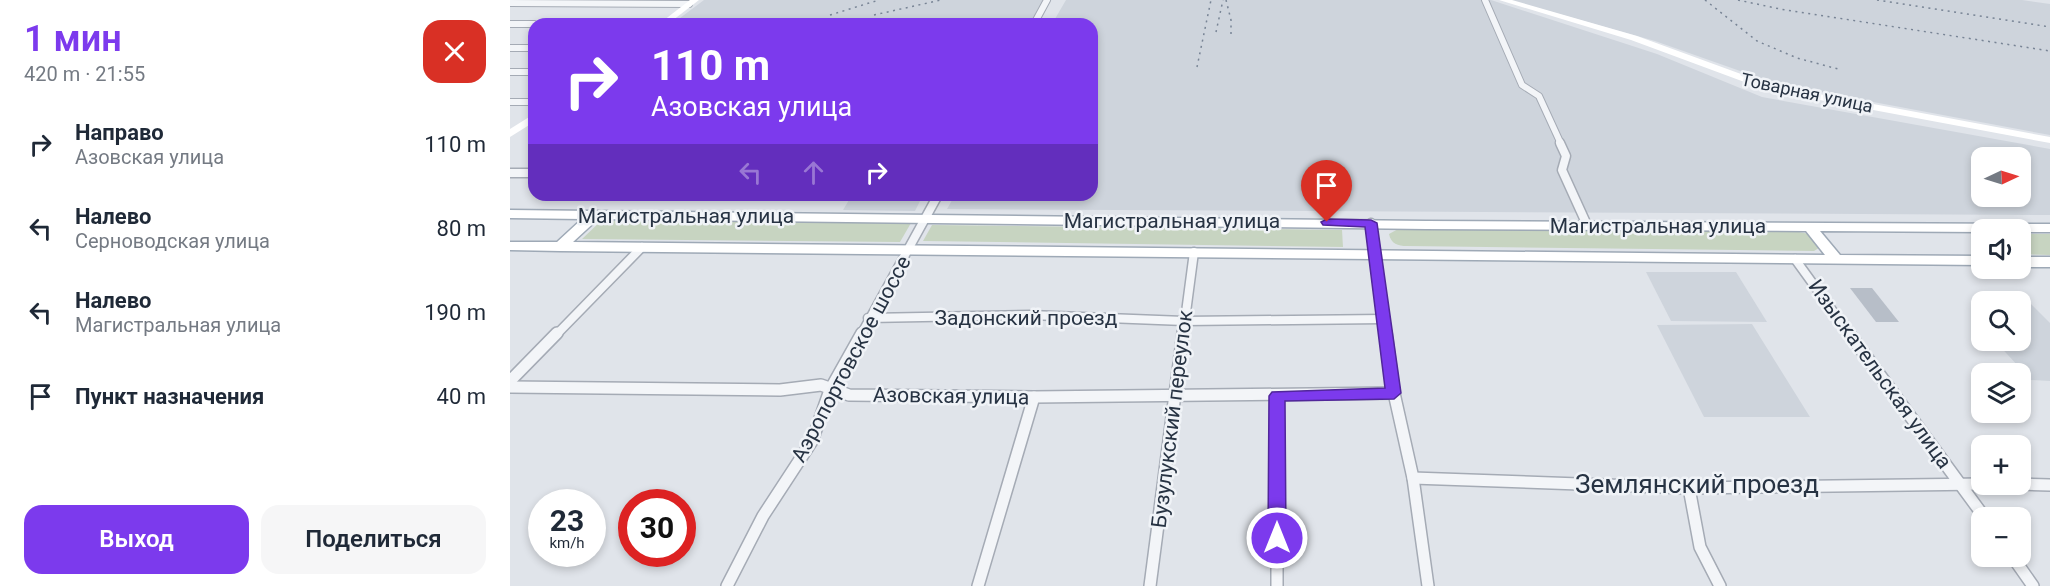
<!DOCTYPE html>
<html lang="ru">
<meta charset="utf-8">
<style>
:root{--surface:#fff;--page:#f6f6f7;--text:#1f2937;--muted:#747a83;--accent:#7c3aed}
body{margin:0;font-family:Roboto,sans-serif;background:var(--page);color:var(--text);height:100vh;display:flex;flex-direction:column;font-size:22px;white-space:nowrap}
*{box-sizing:border-box;margin:0}
p{font-size:20px;color:var(--muted)}
.icon{flex:none;width:33px;height:33px;fill:none;stroke:currentColor;stroke-width:2;stroke-linecap:round;stroke-linejoin:round}
.map{position:relative;flex:1;overflow:hidden}
.drawer{display:flex;flex-direction:column;background:var(--surface);width:510px}
.drawer>*{flex:none}
.hud{position:absolute;left:18px;top:18px;width:570px;height:183px;border-radius:18px;box-shadow:0 3px 9px #0003;background:#7c3aed;color:#fff;overflow:hidden}
.needle{width:39px;rotate:86deg}
.buttons{position:absolute;left:1461px;top:147px;display:grid;gap:12px}
.buttons a{display:grid;place-items:center;width:60px;height:60px;border-radius:12px;background:var(--surface);box-shadow:0 3px 9px #0003;font-size:30px}
.speed{position:absolute;left:18px;top:489px;display:flex;gap:12px;font-size:30px;font-weight:700;text-align:center}
.speed>*{display:grid;place-content:center;width:78px;height:78px;border-radius:50%;background:var(--surface);box-shadow:0 3px 9px #0003;line-height:1}
.speed small{font-size:15px;font-weight:400}
.speed .limit{border:9px solid #d22;background:#fff;color:#111}
.pin{position:absolute;display:grid;place-items:center;width:51px;height:51px;color:#fff;margin:-62px -26px;border-radius:50% 50% 50% 0;rotate:-45deg;box-shadow:0 0 6px #0007}
.pin .icon{rotate:45deg}
.me{position:absolute;width:66px;margin:-33px;rotate:0deg;stroke-linejoin:round;filter:drop-shadow(0 0 4px #0008)}
.turn{display:flex;align-items:center;gap:21px;height:126px;padding:0 24px;font-size:27px}
.turn .icon{width:78px;height:78px;stroke-width:2.5}
.turn b{display:block;font-size:42px;line-height:51px}
.lanes{display:flex;align-items:center;height:57px;padding:0 24px;background:#0003;justify-content:center;gap:30px;direction:ltr}
.lanes .off{opacity:.35}
.round{display:grid;place-items:center;flex:none;width:63px;height:63px;border-radius:18px;background:var(--page)}
.head{display:flex;align-items:center;justify-content:space-between;height:102px;padding:0 24px}
h1{font-size:36px;font-weight:600;line-height:45px;color:var(--accent)}
.cta{display:flex;gap:12px;margin-top:auto;padding:12px 24px}
.cta a{flex:1;height:69px;border-radius:18px;background:var(--accent);color:#fff;font-size:24px;font-weight:600;line-height:69px;text-align:center}
.cta a+a{background:var(--page);color:var(--text)}
ul{padding:0;list-style:none}
li{display:flex;align-items:center;gap:18px;height:84px;padding:0 24px}
li div{flex:1}
li b{display:block;font-size:22px}
li em{font-style:normal}
main{display:flex;flex:1;min-height:0}
.map>svg:first-child{display:block}
</style>
<main>
<section class="drawer">
<div class="head"><div><h1>1 мин</h1><p>420 m · 21:55</p></div><a class="round" style="background:#d93025;color:#fff"><svg class="icon" aria-label="close" viewBox="0 0 24 24"><path d="M6 6l12 12M18 6L6 18"/></svg></a></div>
<ul>
<li><svg class="icon" aria-label="right" viewBox="0 0 24 24"><path d="M7 20v-9h11M14 6l5 5-5 5"/></svg><div><b>Направо</b><p>Азовская улица</p></div><em>110 m</em></li>
<li><svg class="icon" aria-label="left" viewBox="0 0 24 24"><path d="M17 20v-9H6M10 6l-5 5 5 5"/></svg><div><b>Налево</b><p>Серноводская улица</p></div><em>80 m</em></li>
<li><svg class="icon" aria-label="left" viewBox="0 0 24 24"><path d="M17 20v-9H6M10 6l-5 5 5 5"/></svg><div><b>Налево</b><p>Магистральная улица</p></div><em>190 m</em></li>
<li><svg class="icon" aria-label="arrive" viewBox="0 0 24 24"><path d="M6 21V4h12l-3 4 3 4H6"/></svg><div><b>Пункт назначения</b></div><em>40 m</em></li>
</ul>
<div class="cta"><a>Выход</a><a>Поделиться</a></div>
</section>
<div class="map">
<svg width="1540" height="586" viewBox="0 0 1540 586">
<rect width="100%" height="100%" fill="#e0e4ea"/>
<g fill="#ced4dc" fill-rule="evenodd">
<path d="M194,0H540L527,24H162Z"/>
<path d="M556,0H981L1147,54L1252,97L1540,149V215L437,209L445,195H582V24H542ZM1472,158H1510V196H1472Z"/>
<path d="M999,0H1512L1540,4V135L1267,84L1145,41Z"/>
<path d="M342,195H413L405,211L333,210Z"/>
<path d="M1136,272H1226L1257,322L1161,321Z"/>
<path d="M1511,302H1519L1540,323V381L1521,380L1485,341L1510,340Z"/>
<path d="M1242,324L1300,417H1194L1147,325Z"/>
</g>
<g fill="#c7d4c1">
<path d="M92,220L401,223L390,242L72,239Z"/>
<path d="M422,225L832,230L833,247L413,241Z"/>
<path d="M890,228L1289,232L1299,234L1309,243V248L1304,251L897,246C888,246 881,244 879,234Z"/>
<path d="M1511,234H1540V255L1511,254Z"/>
</g>
<path fill="#b7bec8" d="M1340,288H1362L1389,322H1366Z"/>
<g fill="none" stroke-linecap="round" stroke-linejoin="round">
<defs>
<g id="street-far2">
<path d="M975,0L1012,85L1029,96L1051,144"/>
<path d="M0,3L179,4"/>
<path d="M0,24H24"/>
<path d="M524,24L537,0"/>
<path d="M0,48H24"/>
<path d="M0,72H24"/>
<path d="M0,102H24"/>
</g>
<g id="street-far1">
<path d="M1050,143L1056,156L1052,170L1077,225"/>
<path d="M0,173H24"/>
<path d="M861,223L876,335"/>
<path d="M1285,259L1340,335"/>
<path d="M358,318L521,315L674,321L874,319"/>
<path d="M46,335L132,247"/>
<path d="M351,335L428,195"/>
<path d="M673,335L684,252"/>
</g>
<g id="street">
<path d="M876,333L884,393L903,478L918,586"/>
<path d="M1339,333L1475,518"/>
<path d="M0,381L47,333"/>
<path d="M0,387L270,390L311,385L339,395L524,397L884,393"/>
<path d="M767,396V586"/>
<path d="M903,478L1179,488L1472,484"/>
<path d="M1510,484L1540,485"/>
<path d="M1179,488L1190,547L1210,586"/>
<path d="M1502,556L1523,586"/>
<path d="M217,586L253,516L302,441L320,390L352,333"/>
<path d="M468,586L524,397"/>
<path d="M640,586L673,333"/>
</g>
<g id="primary">
<path d="M0,210L916,221L1540,224V232H1510V230H1472V232L1310,231L1330,255L1472,256V265L50,251L0,250V242H47L72,219L0,218ZM88,219L916,229L1296,231L1315,255L63,242Z"/>
<rect x="1510" y="257" width="30" height="10"/>
</g>
</defs>
<use href="#street-far2" stroke="#a5abb5" stroke-width="8"/>
<use href="#street-far1" stroke="#a5abb5" stroke-width="11"/>
<use href="#street" stroke="#a5abb5" stroke-width="14"/>
<use href="#primary" stroke="#9ea9b6" stroke-width="3"/>
<use href="#street-far2" stroke="#f3f5f8" stroke-width="6"/>
<use href="#street-far1" stroke="#f3f5f8" stroke-width="8"/>
<use href="#street" stroke="#f3f5f8" stroke-width="11"/>
<g fill="#fff" fill-rule="evenodd">
<path d="M180,0H189L158,24H149Z"/>
<path d="M989,0H1002L1127,36L1261,85L1540,137V143L1256,90L1121,40Z"/>
<path d="M24,114V122L0,137V129Z"/>
</g>
<use href="#primary" fill="#fff" fill-rule="evenodd"/>
<g stroke="#788495" stroke-width="1.5" stroke-dasharray="2 4.5" stroke-linecap="butt">
<path d="M716,0L721,20V37"/>
<path d="M1195,0L1247,41L1287,58L1328,69"/>
<path d="M1228,0L1270,9L1540,51"/>
<path d="M1367,0L1540,27"/>
<path d="M320,15L369,0"/>
<path d="M364,15L431,0"/>
<path d="M706,32L713,0"/>
<path d="M687,67L701,0"/>
</g>
</g>
<path fill="#7c3aed" stroke="#51269a" stroke-width="1.5" d="M817,219L861,220L867,223L891,393L884,399L775,401L776,538L774,544L767,546L761,544L758,538L759,396L762,392L875,388L855,227L813,225L811,222Z"/>
<g text-anchor="middle" stroke-width="5" stroke-linejoin="round" paint-order="stroke">
<g font-size="18" fill="#273343" stroke="#f0f3f7">
<text transform="translate(1297 93) rotate(12)" y="6">Товарная улица</text>
</g>
<g font-size="21" fill="#273343" stroke="#f0f3f7">
<text x="176" y="223">Магистральная улица</text>
<text x="662" y="228">Магистральная улица</text>
<text x="1148" y="233">Магистральная улица</text>
<text x="516" y="325">Задонский проезд</text>
<text transform="translate(341 359) rotate(-62)" y="7">Аэропортовское шоссе</text>
<text transform="translate(1370 374) rotate(54)" y="7">Изыскательская улица</text>
<text transform="translate(441 396) rotate(1)" y="7">Азовская улица</text>
<text transform="translate(662 419) rotate(-83)" y="7">Бузулукский переулок</text>
</g>
<g font-size="26" fill="#273343" stroke="#f0f3f7">
<text x="1187" y="493">Землянский проезд</text>
</g>
</g>
</svg>
<div class="buttons">
<a><svg class="needle" viewBox="-14 -14 28 28"><path d="M0-13l5 13h-10z" fill="#e53935"/><path d="M0 13l5-13h-10z" fill="#747a83"/></svg></a>
<a><svg class="icon" aria-label="sound" viewBox="0 0 24 24"><path d="M4 9h4l5-4v14l-5-4H4zM17 9q2 3 0 6"/></svg></a>
<a><svg class="icon" aria-label="search" viewBox="0 0 24 24"><circle cx="10" cy="10" r="6"/><path d="M15 15l6 6"/></svg></a>
<a><svg class="icon" aria-label="layers" viewBox="0 0 24 24"><path d="M12 4l9 5-9 5-9-5zM3 14l9 5 9-5"/></svg></a>
<a>+</a>
<a>−</a>
</div>
<div class="speed"><div>23<small>km/h</small></div><div class="limit">30</div></div>
<div class="pin" style="left:817px;top:222px;background:#d93025"><svg class="icon" aria-label="arrive" viewBox="0 0 24 24"><path d="M6 21V4h12l-3 4 3 4H6"/></svg></div>
<svg class="me" style="left:767px;top:538px" viewBox="-20 -20 40 40"><circle r="17" fill="#7c3aed" stroke="#fff" stroke-width="3"/><path d="M0-11L8 9 0 5-8 9z" fill="#fff"/></svg>
<div class="hud">
<div class="turn"><svg class="icon" aria-label="right" viewBox="0 0 24 24"><path d="M7 20v-9h11M14 6l5 5-5 5"/></svg><div><b>110 m</b>Азовская улица</div></div>
<div class="lanes"><svg class="icon off" aria-label="left" viewBox="0 0 24 24"><path d="M17 20v-9H6M10 6l-5 5 5 5"/></svg><svg class="icon off" aria-label="ahead" viewBox="0 0 24 24"><path d="M12 20V5M6 11l6-6 6 6"/></svg><svg class="icon" aria-label="right" viewBox="0 0 24 24"><path d="M7 20v-9h11M14 6l5 5-5 5"/></svg></div>
</div>
</div>
</main>
